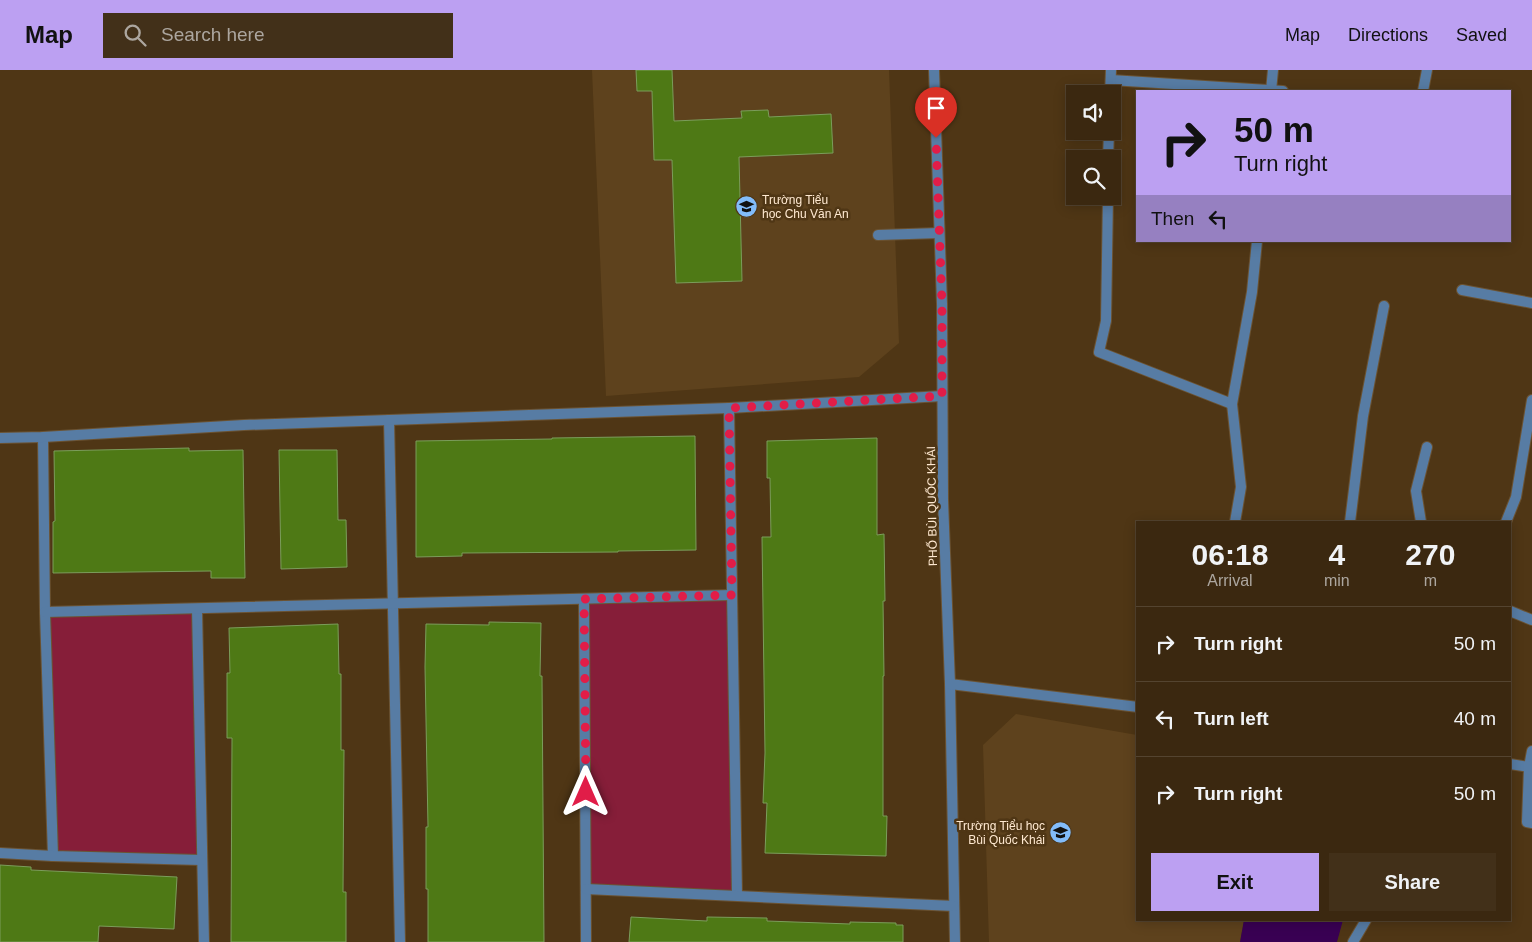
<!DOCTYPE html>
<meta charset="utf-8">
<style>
:root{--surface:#3b2810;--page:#423019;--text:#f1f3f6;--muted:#aca69f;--line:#544430;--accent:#bca0f2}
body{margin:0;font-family:Arial,sans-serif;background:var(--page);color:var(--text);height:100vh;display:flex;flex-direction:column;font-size:19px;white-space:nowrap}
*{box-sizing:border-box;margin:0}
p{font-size:16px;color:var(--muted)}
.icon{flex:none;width:28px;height:28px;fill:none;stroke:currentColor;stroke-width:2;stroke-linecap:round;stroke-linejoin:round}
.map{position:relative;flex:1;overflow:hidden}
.panel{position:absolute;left:1136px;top:451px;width:375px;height:400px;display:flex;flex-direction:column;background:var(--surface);border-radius:0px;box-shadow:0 2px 12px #0003,0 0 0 1px var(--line)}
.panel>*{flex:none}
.guide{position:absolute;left:1136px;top:20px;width:375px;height:152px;border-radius:0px;box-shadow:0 2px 12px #0003,0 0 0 1px var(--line);background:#bca0f2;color:#111;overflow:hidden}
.fabs{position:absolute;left:1066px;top:15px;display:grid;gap:10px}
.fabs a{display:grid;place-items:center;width:55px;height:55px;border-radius:0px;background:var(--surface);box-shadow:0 2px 12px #0003,0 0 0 1px var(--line);font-size:25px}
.pin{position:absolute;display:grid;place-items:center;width:42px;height:42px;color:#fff;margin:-51px -21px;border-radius:50% 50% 50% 0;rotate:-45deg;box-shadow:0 0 5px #0007}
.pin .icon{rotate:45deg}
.me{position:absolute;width:55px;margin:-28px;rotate:0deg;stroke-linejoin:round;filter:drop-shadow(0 0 4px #0008)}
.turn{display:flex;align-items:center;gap:18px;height:105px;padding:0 15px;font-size:22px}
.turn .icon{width:65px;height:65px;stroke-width:2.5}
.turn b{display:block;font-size:35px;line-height:42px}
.then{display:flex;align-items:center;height:48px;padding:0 15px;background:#0003;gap:10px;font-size:19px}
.eta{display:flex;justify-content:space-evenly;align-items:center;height:85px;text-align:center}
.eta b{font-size:30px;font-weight:800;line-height:35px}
.cta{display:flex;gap:10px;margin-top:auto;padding:10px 15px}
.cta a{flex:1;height:58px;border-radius:0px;background:var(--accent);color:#111;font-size:20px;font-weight:800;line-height:58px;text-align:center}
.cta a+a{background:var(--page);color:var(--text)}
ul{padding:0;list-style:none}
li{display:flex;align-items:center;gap:15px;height:75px;padding:0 15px;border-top:1px solid var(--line)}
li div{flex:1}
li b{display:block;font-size:19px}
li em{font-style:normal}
header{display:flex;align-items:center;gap:30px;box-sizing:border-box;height:70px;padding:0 25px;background:var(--accent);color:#111}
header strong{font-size:24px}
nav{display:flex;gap:28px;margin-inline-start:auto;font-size:18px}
.search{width:350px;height:45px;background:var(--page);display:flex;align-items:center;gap:12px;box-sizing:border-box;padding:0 18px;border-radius:0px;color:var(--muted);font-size:19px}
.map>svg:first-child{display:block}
</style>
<header>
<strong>Map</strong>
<div class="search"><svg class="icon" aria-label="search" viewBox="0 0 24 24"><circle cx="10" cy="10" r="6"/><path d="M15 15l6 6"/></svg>Search here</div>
<nav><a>Map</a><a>Directions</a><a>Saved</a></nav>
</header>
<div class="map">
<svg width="1532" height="872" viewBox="0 0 1532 872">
<rect width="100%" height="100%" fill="#4f3615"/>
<g fill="#5e421d">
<path d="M592,0H889L899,273L859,307L606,326Z"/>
<path d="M1016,644L1137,665L1138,850H1244L1240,872H989L983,675Z"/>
</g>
<g fill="#861e39">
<path d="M732,525L737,825L586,819L584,529Z"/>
<path d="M197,539L201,790L53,786L45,543Z"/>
</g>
<path fill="#390053" d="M1244,850H1343L1337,872H1240Z"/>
<g fill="#4e7915" stroke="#7b9d5b">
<path d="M636,0H672L674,51L742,48L741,41L768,40L769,47L831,44L833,83L739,87L742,211L676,213L672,90H654L652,21H637Z"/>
<path d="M695,366L696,480L618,481V482L462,483V486L416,487V371L552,369V368Z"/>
<path d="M877,368V465L884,464L885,531H883L884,606H883V746H887L886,786L765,783L767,733H763L765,683L762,467H771L770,408H767V371Z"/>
<path d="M189,378V381L243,380L245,508H211V501L53,503V452L55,451L54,381Z"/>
<path d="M279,380H337L338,450H346L347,497L281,499Z"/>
<path d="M489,552L541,553L540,606H542L544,872H428V819H426V757H428L425,597L426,554L489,555Z"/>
<path d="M338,554L339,604H341V680H344L343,822H346V872H231L232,668H227V603H230L229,558Z"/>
<path d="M0,795L31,797V800L177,807L174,859L99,856L98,872H0Z"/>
<path d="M631,847L707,851V847L767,848V851L850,854V852L896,853V855H903V872H629Z"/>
</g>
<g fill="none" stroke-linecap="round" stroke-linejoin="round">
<defs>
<g id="lane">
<path d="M878,165L939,163"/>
<path d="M1421,452L1416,421L1427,377"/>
<path d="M1529,697L1532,681"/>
</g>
<g id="street">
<path d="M934,0L942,234L943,430L950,614L955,872"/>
<path d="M1111,10L1283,21"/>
<path d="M1271,21L1273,0"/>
<path d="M1423,21L1427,0"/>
<path d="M1110,24L1111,0"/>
<path d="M1108,89L1109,61"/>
<path d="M1108,126L1106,251L1099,282L1232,334"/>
<path d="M1462,220L1532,233"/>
<path d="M729,338L737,825"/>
<path d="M389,350L400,872"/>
<path d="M43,367L45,542L53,786"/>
<path d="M0,368L43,367L244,355L729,338L942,326"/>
<path d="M1235,452L1241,417L1232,334L1252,222L1257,171"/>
<path d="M1350,452L1363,346L1384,236"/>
<path d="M1506,452L1516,427L1532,330"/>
<path d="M584,529L586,872"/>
<path d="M197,539L204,872"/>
<path d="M1510,541L1532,550"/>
<path d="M45,542L732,525"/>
<path d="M950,614L1138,637"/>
<path d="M1510,694L1529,697L1527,752L1532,753"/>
<path d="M0,783L53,786L201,790"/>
<path d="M586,819L954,836"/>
<path d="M1353,872L1366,850"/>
</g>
</defs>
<use href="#lane" stroke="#6b5333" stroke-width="12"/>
<use href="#street" stroke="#6b5333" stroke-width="12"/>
<use href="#lane" stroke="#577ca4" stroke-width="10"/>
<use href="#street" stroke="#577ca4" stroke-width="10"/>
</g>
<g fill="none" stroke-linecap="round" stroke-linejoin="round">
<path stroke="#e11d48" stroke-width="9" stroke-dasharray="0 16.2" d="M586,722L584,529L732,525L729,338L942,326V234L936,68"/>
</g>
<defs>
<symbol id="school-disc" viewBox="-11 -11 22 22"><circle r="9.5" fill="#82bcfa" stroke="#4f3615"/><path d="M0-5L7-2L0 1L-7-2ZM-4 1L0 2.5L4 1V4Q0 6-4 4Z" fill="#111"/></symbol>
</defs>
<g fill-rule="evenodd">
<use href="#school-disc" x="734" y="124" width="25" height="25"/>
<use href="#school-disc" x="1048" y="750" width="25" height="25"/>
</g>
<g text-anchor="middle" stroke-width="5" stroke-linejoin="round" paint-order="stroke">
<g font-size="12" fill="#ffe9d1" stroke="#4f3615" text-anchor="start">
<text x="762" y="134">Trường Tiểu<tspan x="762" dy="14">học Chu Văn An</tspan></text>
<text x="1045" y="760" text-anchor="end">Trường Tiểu học<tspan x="1045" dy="14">Bùi Quốc Khái</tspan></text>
</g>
<g font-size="12" fill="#ffe9d1" stroke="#4f3615">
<text transform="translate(932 436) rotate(-91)" y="4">PHỐ BÙI QUỐC KHÁI</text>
</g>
</g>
</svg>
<div class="fabs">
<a><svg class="icon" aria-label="sound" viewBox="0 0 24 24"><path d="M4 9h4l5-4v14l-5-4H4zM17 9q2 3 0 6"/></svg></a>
<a><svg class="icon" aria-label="search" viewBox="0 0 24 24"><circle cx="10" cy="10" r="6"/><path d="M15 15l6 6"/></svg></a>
</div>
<div class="pin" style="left:936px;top:68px;background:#d93025"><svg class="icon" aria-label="arrive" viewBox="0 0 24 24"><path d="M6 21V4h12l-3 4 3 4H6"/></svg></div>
<svg class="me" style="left:586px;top:722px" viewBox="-20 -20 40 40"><path d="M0-17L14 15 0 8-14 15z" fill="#e11d48" stroke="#fff" stroke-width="4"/></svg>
<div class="guide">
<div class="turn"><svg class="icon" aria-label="right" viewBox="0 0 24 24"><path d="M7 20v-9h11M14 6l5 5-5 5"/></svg><div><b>50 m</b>Turn right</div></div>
<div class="then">Then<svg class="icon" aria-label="left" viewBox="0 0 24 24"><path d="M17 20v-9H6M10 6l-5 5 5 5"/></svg></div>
</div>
<section class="panel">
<div class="eta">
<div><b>06:18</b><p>Arrival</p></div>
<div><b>4</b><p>min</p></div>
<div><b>270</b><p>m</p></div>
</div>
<ul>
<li><svg class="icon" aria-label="right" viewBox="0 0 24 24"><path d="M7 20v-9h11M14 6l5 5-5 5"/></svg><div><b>Turn right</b></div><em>50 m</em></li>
<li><svg class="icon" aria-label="left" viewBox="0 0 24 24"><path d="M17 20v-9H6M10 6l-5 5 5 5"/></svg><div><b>Turn left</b></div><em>40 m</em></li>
<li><svg class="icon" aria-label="right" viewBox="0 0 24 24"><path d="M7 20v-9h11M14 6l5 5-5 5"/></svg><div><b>Turn right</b></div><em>50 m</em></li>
</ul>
<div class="cta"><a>Exit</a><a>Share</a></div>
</section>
</div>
